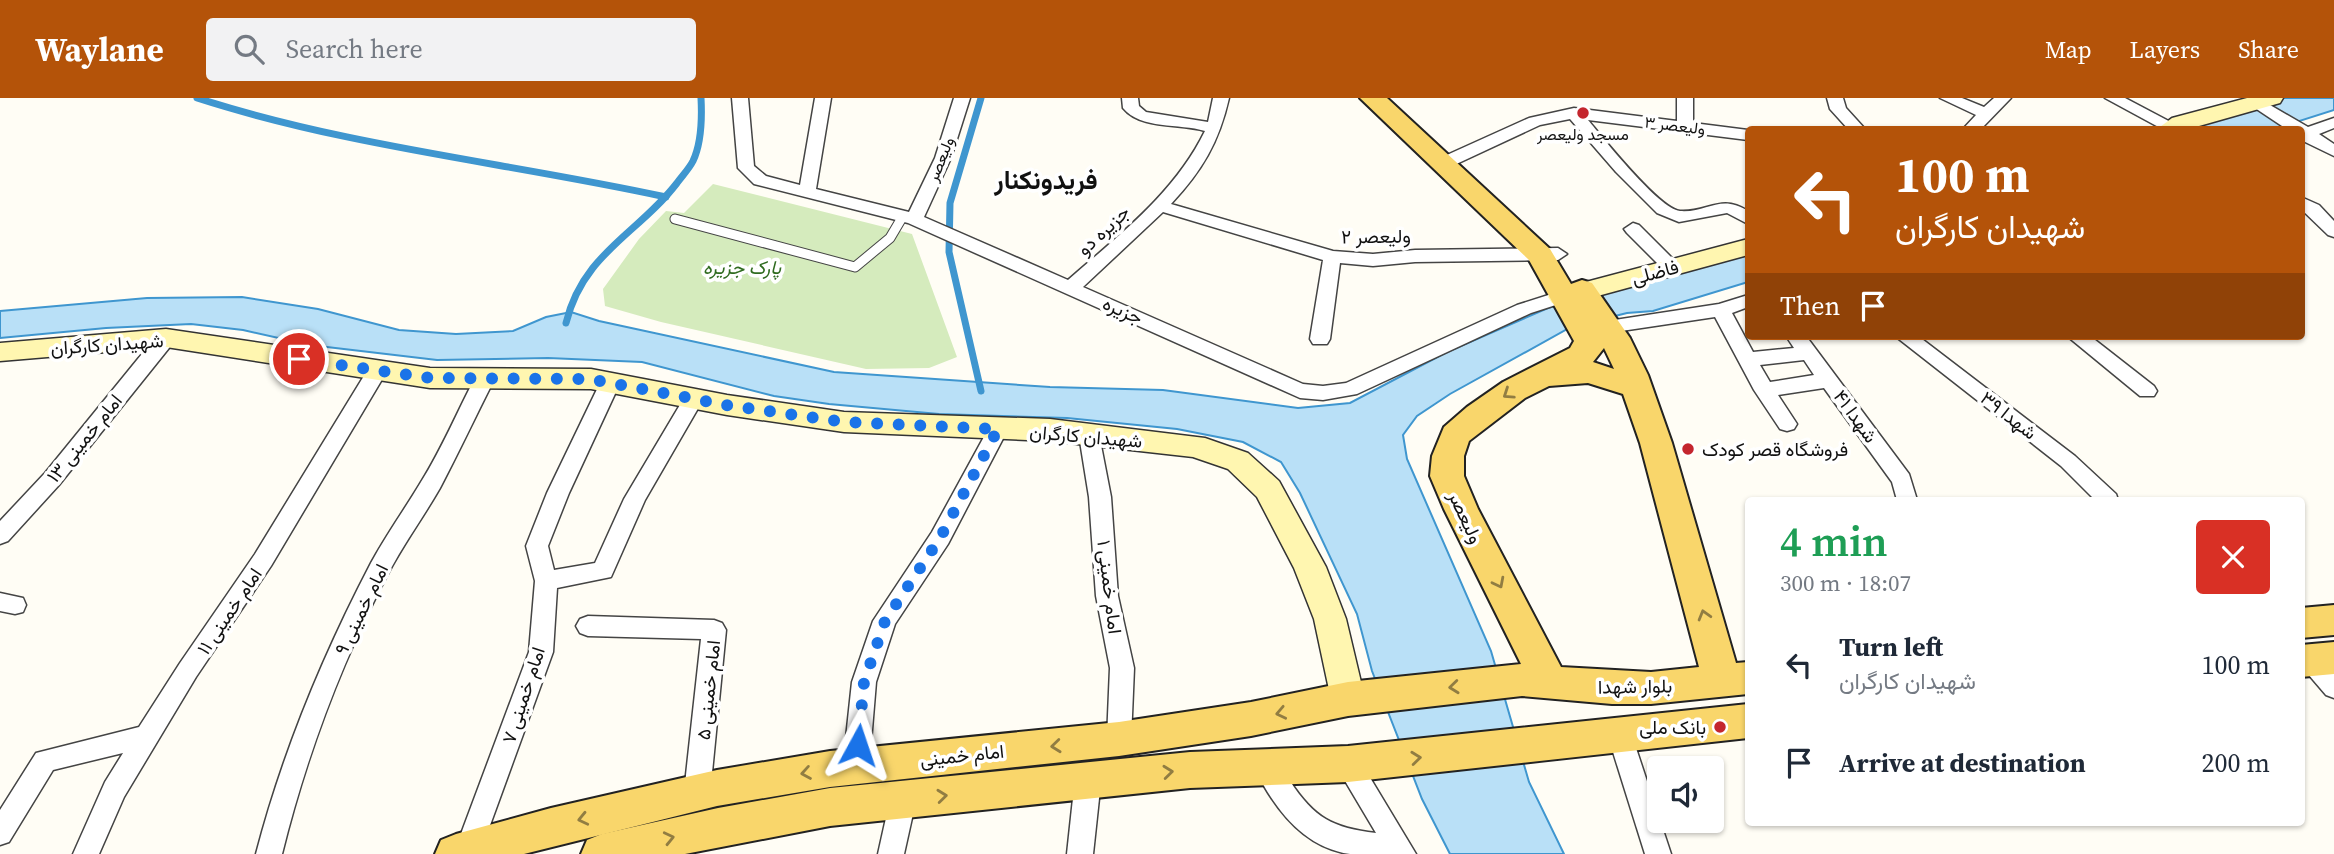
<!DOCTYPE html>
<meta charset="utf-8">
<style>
:root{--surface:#fff;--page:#f2f2f3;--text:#1f2937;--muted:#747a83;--accent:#b45309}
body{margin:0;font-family:"Source Serif 4",Vazirmatn,serif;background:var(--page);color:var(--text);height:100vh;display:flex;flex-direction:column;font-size:26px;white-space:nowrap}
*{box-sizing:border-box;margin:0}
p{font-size:23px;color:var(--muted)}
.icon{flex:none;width:38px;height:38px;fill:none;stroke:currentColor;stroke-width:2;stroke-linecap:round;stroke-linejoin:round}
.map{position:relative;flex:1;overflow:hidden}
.drawer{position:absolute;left:1745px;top:399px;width:560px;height:329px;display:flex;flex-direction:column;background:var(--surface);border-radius:7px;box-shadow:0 2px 5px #0004}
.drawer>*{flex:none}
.guide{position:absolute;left:1745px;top:28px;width:560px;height:214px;border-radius:7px;box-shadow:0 2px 5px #0004;background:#b45309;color:#fff;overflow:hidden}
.buttons{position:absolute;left:1647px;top:658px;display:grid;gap:14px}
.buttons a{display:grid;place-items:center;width:77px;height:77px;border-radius:7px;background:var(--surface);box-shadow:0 2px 5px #0004;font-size:35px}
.pin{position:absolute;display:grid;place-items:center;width:60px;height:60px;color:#fff;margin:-30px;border:4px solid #fff;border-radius:50%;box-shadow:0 2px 7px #0007}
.me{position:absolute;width:77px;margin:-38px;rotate:5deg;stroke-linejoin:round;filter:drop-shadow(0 0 5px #0008)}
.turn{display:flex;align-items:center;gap:24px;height:147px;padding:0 35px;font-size:32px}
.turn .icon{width:91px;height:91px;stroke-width:2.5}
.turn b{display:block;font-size:49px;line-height:60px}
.then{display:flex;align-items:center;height:66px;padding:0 35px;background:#0003;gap:14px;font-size:26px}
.round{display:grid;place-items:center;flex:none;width:74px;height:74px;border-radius:7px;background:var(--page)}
.summary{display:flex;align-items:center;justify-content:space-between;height:119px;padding:0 35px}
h1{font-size:42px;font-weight:600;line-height:52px;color:#1e9e55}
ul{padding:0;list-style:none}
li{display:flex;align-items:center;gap:21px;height:98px;padding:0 35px}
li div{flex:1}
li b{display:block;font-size:26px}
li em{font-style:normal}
header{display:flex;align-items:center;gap:42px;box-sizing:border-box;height:98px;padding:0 35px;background:var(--accent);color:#fff}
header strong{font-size:33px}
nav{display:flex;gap:38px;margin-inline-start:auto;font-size:24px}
.search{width:490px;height:63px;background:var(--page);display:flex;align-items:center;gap:18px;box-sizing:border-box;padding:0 24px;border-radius:7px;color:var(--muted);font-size:26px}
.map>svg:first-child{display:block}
</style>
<header>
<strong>Waylane</strong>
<div class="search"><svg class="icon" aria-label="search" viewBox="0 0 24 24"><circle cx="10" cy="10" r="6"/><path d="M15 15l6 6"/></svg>Search here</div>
<nav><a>Map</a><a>Layers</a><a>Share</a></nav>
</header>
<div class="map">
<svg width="2334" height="756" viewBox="0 0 2334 756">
<rect width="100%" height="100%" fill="#fffdf5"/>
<path fill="#d5ebbd" d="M713,86L912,136L957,259L929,270L866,271L661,224L605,208L603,191L639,141L666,113L684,115Z"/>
<g fill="#b9e0f7" stroke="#3f96cf" stroke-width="2">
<path d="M2284,0H2334V12L2274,31L2182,32Z"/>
<path d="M1748,157V184L1653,213L1627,215L1571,229L1450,296L1417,318L1403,337L1407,361L1491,553L1529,684L1564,756H1450L1422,701L1372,573L1357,516L1300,395L1281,364L1243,344L1177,331L1067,320L939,316L829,306L774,298L642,264L548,260L437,262L310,247L243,232L191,226L106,230L0,240V213L147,200L242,199L318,211L399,232L456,236L513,233L546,219L571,214L599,223L834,274L1050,289L1163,292L1298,310L1350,305L1447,254L1548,210L1618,188Z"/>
</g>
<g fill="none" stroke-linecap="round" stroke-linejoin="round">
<g stroke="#3f96cf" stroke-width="7">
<path d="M197,0C349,49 510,65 666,99"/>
<path d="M981,0L950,105L949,154L981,293"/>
<path d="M566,225C583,155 638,136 677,85C682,78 689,71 693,63C701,46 702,19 701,0"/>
</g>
<defs>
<path id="lane" d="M675,121L855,169L890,140L903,118"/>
<g id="street">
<path d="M732,0H748L754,68L766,78L800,87L815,0H831L816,91L909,114L935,60L954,0H970L951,60L924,119L1068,182C1118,138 1175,95 1205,33C1179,25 1141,32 1123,10L1122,0H1138L1139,8L1146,14L1208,24L1213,0H1229C1219,44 1202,73 1171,106L1333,153L1373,156L1415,152L1558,150L1567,156L1558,162L1415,164L1373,168L1340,165L1330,241L1327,246H1313L1310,241L1323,162L1163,114L1083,189L1303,286L1323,288L1346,285L1517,207L1561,193L1568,195L1570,199L1568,203L1531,215L1357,296L1323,302L1300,300L908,125L754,86L738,70Z"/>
<path d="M1677,0H1693V25L1748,32V42L1588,22C1603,40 1659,111 1680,113C1708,115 1720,95 1748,113V126L1727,115L1679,124L1657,115L1616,74L1570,21L1540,27L1450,69H1438L1436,65L1438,61L1529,20L1574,10L1677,23Z"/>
<path d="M1827,0H1843L1846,10L1866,32H1849L1830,11Z"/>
<path d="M1940,0H1962L1984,9L1994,0H2011L1980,32H1962L1976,17Z"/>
<path d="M2105,0H2125L2180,29L2178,32H2164Z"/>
<path d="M2258,0L2308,29L2334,20V30L2319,36L2334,46V58L2301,42V32H2288L2252,8L2250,5Z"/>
<path d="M2301,99L2319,107L2334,123V139L2328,137L2301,111Z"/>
<path d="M1633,125L1639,127L1677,165L1680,169L1677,173H1665L1627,135L1624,131Z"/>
<path d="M1748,197V209L1732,215L1753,254L1794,250L1786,238H1806L1909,376L1917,402H1897L1892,384L1824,290L1778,297L1797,326L1794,331L1787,333L1780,331L1754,292L1715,219L1608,235L1601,234L1599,229L1601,224L1608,223L1719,206ZM1804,262L1814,277L1770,284L1760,267Z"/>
<path d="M166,233L173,235L176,240L173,245L59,387L8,443L0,446V423L45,375L159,235Z"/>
<path d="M1895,238H1918L2075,358L2116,396L2118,402H2095L2061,368Z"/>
<path d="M2067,238H2090L2154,288L2157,293L2154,298H2140Z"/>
<path d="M377,266L384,268L387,273L271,468L196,579L124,699L99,756H73L105,684L123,655L53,672L9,744L0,747V712L36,655L139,629L180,565L255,456L370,268Z"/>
<path d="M485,273L492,275L495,280C476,317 459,354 440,390C424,418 405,444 390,472C343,560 306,659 282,756H256C282,656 323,557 371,465C386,437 405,411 421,384C442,351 457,314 475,280L478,275Z"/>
<path d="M610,278L617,280L620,285L569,395L548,448L554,472L595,465L624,401L687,295H701L704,300L645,402L611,479L557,490L553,554L481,752L479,756H457L455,752L529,554L535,483L526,448L547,395L600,285L603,280Z"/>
<path d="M998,324L1005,326L1008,331L948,446L895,526L876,584L869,668L865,676L856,679L847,676L843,668L852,584L873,523L932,434L991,326Z"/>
<path d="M1089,330L1096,332L1099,337L1111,399L1118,498L1134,570L1131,641L1128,649L1119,652L1110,649L1107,641L1110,570L1096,498L1089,399L1079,337L1082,332Z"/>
<path d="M0,495L23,500L26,507L23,514L15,516L0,513Z"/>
<path d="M588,518L714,522L722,525L726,532L710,695L706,703L697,707L688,703L684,695L701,541L588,538L580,535L576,528L580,521Z"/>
<path d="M2310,552L2318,555L2334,573V600L2326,597L2302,569V555Z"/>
<path d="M1620,627L1629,630L1632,638L1671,756H1645L1608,638L1611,630Z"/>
<path d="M1348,655L1357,658L1416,756C1395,756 1371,756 1350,756C1304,750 1274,710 1255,671L1259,663L1268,660C1280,664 1283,673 1290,683C1314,720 1333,730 1376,735L1335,666L1339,658Z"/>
<path d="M1088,671L1097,674L1101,682L1093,756H1067L1075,682L1079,674Z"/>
<path d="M903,690L912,694L916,702L904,756H878L890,702L894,694Z"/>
</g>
<g id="secondary">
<path d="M2247,0H2283L2280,5L2185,32H2156L2172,20Z"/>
<path d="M1748,141V157L1561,208L1552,205L1548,199L1552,193Z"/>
<path d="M166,231L430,270L591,271L727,297L844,314L1050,321L1205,340L1248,355L1279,383L1326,469L1346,521L1365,601L1360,611L1348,616L1336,611L1331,601L1314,521L1294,470L1257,399L1228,371L1193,359L1050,343L844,334L727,317L591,291L430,290L166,249L0,263V245Z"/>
</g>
<g id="primary">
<path d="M1360,0H1387L1550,151L1571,186L1582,182L1592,185L1630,240L1648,277L1672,345L1736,565L1748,564V596L1651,606H1612L1522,598L1348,618L1251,638L1119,658L830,689L717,708L524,756H435L441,742L456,736L551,710L717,672L830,653L1119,624L1251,604L1348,584L1521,566L1444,411L1430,378L1432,358L1444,329L1467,309L1503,284L1570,250L1574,243L1529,162ZM1604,250L1614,271L1593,264ZM1588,285L1623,296L1640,345L1699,569L1651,574L1561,569L1478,411L1464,378V358L1469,343L1525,300L1549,288Z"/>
<path d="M2334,507V537L2301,540V510Z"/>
<path d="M2334,544V576L2301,579V547Z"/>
<path d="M1748,606V640L1348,684L1190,690L830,728L685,756H581L587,742L602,736L718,710L830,690L1190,654L1348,648Z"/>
</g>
</defs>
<use href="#lane" stroke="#444" stroke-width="11"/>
<use href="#street" stroke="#444" stroke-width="3"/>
<use href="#secondary" stroke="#333" stroke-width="3"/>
<use href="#primary" stroke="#222" stroke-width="4"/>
<use href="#lane" stroke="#fff" stroke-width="9"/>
<use href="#street" fill="#fff" fill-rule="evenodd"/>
<use href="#secondary" fill="#fff6b0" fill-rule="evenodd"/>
<use href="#primary" fill="#f9d66b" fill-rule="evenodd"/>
</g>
<defs><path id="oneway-chevron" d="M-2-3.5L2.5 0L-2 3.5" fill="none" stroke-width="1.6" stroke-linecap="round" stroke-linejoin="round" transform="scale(1.75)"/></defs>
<g stroke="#917d42">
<use href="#oneway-chevron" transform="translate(1508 296) rotate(146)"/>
<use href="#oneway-chevron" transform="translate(1499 485) rotate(63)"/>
<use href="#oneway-chevron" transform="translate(1704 517) rotate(-106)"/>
<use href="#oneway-chevron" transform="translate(1454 589) rotate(174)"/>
<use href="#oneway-chevron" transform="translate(1281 615) rotate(168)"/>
<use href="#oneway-chevron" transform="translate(1056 648) rotate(174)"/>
<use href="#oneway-chevron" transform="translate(1416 660) rotate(-6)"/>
<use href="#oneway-chevron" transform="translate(1168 674) rotate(-6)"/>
<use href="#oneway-chevron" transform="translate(806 675) rotate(170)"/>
<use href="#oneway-chevron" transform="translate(942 698) rotate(-6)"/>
<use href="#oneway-chevron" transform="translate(583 721) rotate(167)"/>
<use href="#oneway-chevron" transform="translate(669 740) rotate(-13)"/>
</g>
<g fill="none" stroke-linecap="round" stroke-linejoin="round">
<path stroke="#1a73e8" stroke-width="12" stroke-dasharray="0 21.6" d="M299,261L430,280L590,281L726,307L844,324L998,331L940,440L885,523L864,584L858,647"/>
</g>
<g fill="#c4262e" stroke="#fff" stroke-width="2.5">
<circle cx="1583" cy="15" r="7"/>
<circle cx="1688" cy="351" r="7"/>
<circle cx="1720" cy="629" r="7"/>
</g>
<g text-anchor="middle" stroke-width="7" stroke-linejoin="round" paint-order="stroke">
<g font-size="16" fill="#111" stroke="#fff">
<text transform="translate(1675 27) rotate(7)" y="6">ولیعصر ۳</text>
<text transform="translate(940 61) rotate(-68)" y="6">ولیعصر</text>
</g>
<g font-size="16" fill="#111" stroke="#fff">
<text x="1583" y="42">مسجد ولیعصر</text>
</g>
<g font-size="19" fill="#111" stroke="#fff">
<text transform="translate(1103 132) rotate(-43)" y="7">جزیره دو</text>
<text transform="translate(1376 138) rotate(-1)" y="7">ولیعصر ۲</text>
<text transform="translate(1655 174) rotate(-15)" y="7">فاضلی</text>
<text transform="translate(1123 212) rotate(24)" y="7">جزیره</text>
<text transform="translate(107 246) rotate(-4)" y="7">شهیدان کارگران</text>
<text transform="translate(2009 317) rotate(38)" y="7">شهدا ۳۹</text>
<text transform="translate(1856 318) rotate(54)" y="7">شهدا ۴۱</text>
<text transform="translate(1086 338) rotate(5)" y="7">شهیدان کارگران</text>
<text transform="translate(84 340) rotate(-51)" y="7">امام خمینی ۱۳</text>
<text transform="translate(1466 419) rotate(65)" y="7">ولیعصر</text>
<text transform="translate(1110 489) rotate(83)" y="7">امام خمینی ۱</text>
<text transform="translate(361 511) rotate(-64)" y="7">امام خمینی ۹</text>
<text transform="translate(229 513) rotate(-56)" y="7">امام خمینی ۱۱</text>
<text transform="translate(1635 588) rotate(-1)" y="7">بلوار شهدا</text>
<text transform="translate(708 592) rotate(-84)" y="7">امام خمینی ۵</text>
<text transform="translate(523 597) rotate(-72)" y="7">امام خمینی ۷</text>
<text transform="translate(962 657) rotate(-6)" y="7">امام خمینی</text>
</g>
<g font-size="19" font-style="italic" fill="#2f6b1f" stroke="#fff">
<text x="742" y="176">پارک جزیره</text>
</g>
<g font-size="19" fill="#111" stroke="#fff" text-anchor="start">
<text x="1702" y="358">فروشگاه قصر کودک</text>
<text x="1706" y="636" text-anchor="end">بانک ملی</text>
</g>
<g font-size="26" font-weight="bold" fill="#111" stroke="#fff">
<text x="1046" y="91">فریدونکنار</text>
</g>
</g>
</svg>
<div class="buttons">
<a><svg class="icon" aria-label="sound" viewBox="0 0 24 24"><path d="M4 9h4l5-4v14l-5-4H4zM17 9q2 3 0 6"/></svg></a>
</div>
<div class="pin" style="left:299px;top:261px;background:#d93025"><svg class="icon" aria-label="arrive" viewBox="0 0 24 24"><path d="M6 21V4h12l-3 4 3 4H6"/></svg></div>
<svg class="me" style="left:858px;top:647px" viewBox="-20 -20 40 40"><path d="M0-17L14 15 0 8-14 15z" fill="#1a73e8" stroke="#fff" stroke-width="4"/></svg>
<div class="guide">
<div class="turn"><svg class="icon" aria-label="left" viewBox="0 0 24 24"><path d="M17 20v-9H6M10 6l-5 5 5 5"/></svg><div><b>100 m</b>شهیدان کارگران</div></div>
<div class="then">Then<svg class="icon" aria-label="arrive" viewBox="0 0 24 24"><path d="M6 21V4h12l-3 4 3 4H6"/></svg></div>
</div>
<section class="drawer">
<div class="summary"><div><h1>4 min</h1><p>300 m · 18:07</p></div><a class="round" style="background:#d93025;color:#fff"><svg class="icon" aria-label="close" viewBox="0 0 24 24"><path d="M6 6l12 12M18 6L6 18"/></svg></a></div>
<ul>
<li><svg class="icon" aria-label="left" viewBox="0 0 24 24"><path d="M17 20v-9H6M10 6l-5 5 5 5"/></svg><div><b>Turn left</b><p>شهیدان کارگران</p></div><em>100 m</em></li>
<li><svg class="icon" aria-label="arrive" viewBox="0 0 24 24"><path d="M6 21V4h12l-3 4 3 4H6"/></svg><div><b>Arrive at destination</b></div><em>200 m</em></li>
</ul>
</section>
</div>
